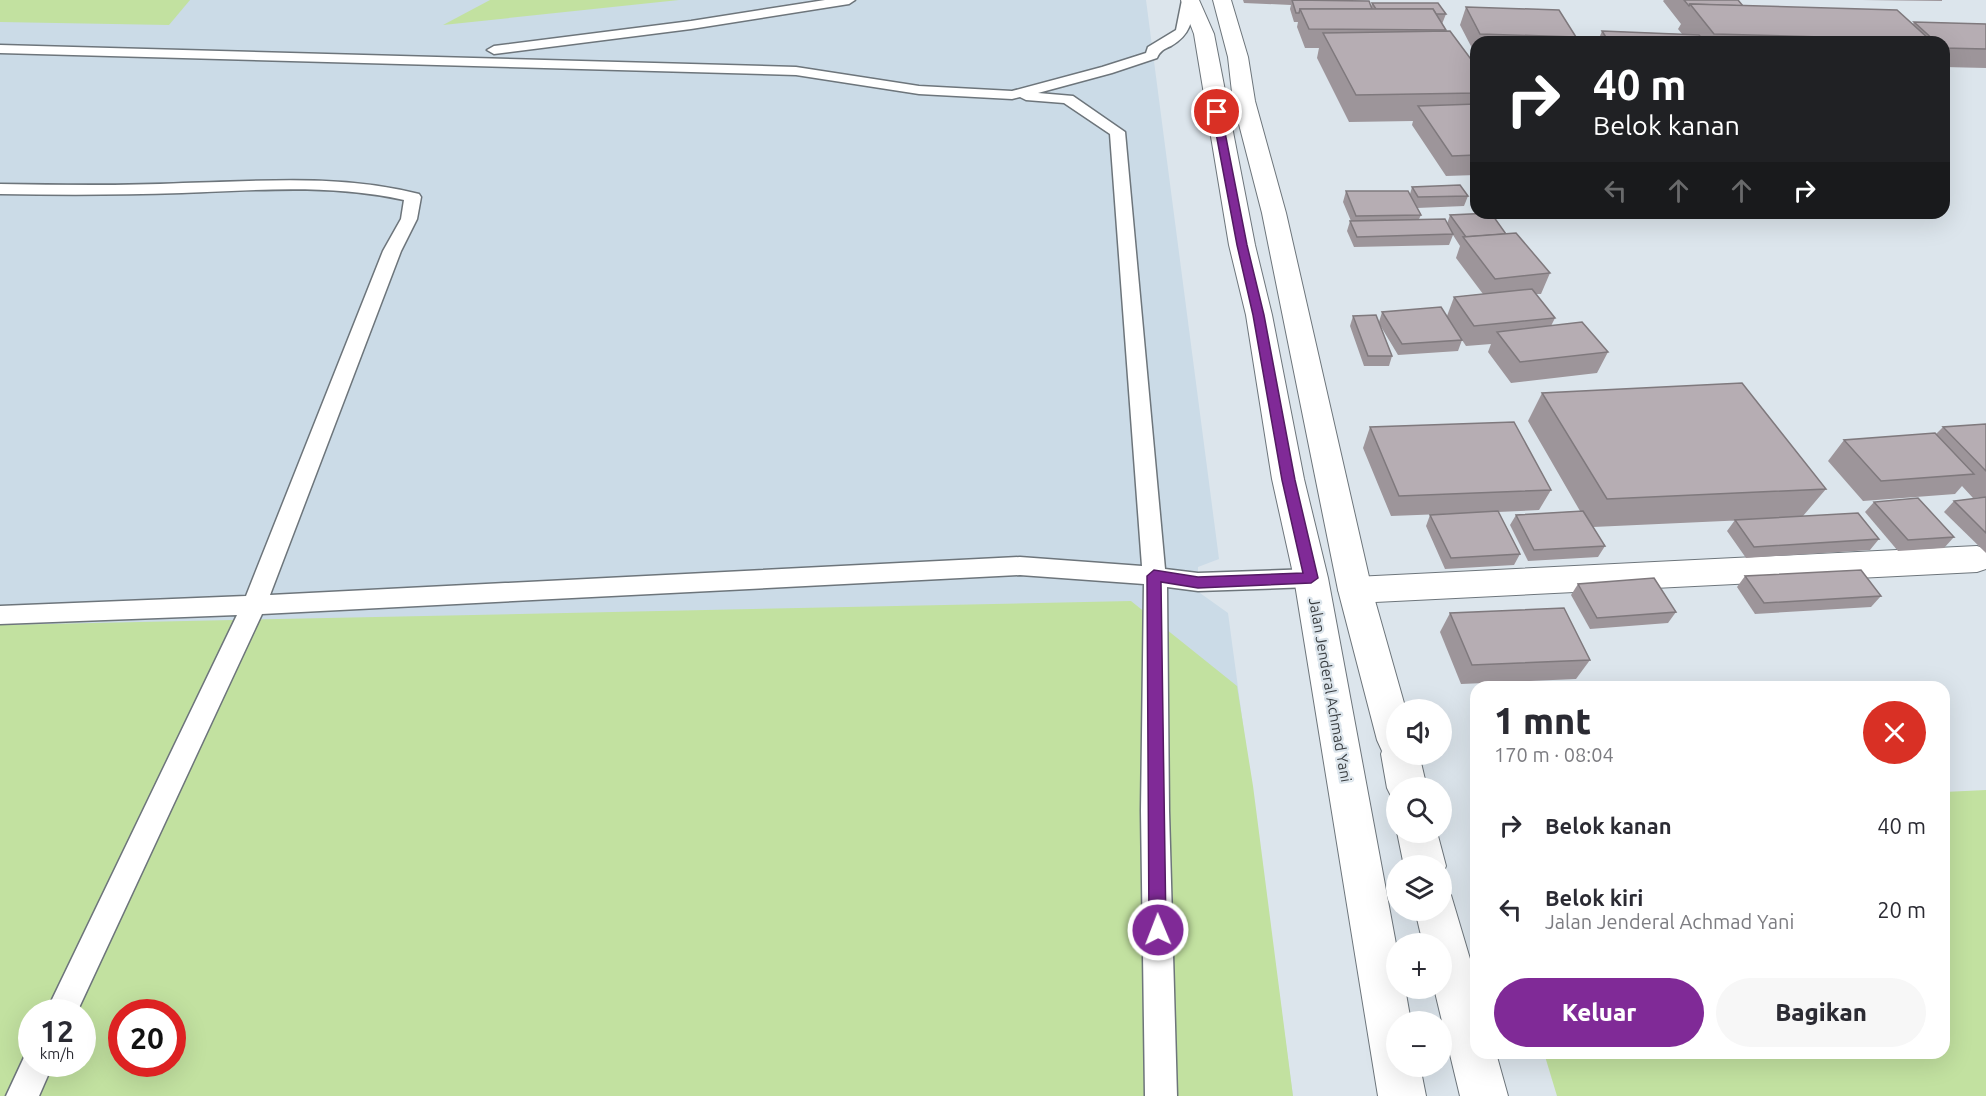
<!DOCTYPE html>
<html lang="id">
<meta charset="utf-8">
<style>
:root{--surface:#fff;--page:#f7f7f7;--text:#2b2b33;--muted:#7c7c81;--accent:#802a97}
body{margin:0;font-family:Ubuntu,sans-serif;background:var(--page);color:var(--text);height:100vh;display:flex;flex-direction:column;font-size:22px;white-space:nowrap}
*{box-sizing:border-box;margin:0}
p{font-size:20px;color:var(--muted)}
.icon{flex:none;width:33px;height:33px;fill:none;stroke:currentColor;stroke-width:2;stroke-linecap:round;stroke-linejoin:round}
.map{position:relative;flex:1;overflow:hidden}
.panel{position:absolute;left:1470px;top:681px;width:480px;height:378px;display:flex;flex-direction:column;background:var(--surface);border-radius:18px;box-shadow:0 6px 24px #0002}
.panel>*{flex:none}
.guide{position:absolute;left:1470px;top:36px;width:480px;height:183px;border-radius:18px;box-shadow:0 6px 24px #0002;background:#202124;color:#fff;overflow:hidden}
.controls{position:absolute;left:1386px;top:699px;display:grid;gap:12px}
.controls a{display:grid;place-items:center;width:66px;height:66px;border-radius:50%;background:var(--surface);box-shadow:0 6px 24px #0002;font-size:30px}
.speed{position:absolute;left:18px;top:999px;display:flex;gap:12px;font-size:30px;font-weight:700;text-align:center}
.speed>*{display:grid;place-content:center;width:78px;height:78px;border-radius:50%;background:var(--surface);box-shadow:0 6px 24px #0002;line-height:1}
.speed small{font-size:15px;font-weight:400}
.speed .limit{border:9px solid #d22;background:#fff;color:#111}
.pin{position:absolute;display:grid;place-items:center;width:51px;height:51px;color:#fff;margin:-26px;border:3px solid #fff;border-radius:50%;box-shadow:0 2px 6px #0007}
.me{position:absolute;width:66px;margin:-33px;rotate:359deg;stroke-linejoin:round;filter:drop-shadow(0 0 4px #0008)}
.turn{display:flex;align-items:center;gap:21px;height:126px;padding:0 24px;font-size:27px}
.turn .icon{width:78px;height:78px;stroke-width:2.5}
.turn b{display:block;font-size:42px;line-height:51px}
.lanes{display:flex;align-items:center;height:57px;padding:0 24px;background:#0003;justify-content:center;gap:30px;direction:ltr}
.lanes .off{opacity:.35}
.round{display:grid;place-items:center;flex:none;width:63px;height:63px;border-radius:32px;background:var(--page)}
.overview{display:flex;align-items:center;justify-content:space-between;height:102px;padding:0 24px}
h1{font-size:36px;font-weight:800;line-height:45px}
.button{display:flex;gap:12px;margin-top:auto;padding:12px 24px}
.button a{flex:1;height:69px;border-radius:36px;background:var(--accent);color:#fff;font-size:24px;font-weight:800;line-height:69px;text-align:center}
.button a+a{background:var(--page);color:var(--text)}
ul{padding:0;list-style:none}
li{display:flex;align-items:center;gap:18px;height:84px;padding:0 24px}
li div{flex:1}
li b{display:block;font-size:22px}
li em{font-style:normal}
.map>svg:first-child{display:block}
</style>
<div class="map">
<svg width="1986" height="1096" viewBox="0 0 1986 1096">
<rect width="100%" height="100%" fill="#dce5ec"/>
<path fill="#cbdbe7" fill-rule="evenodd" d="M0,0H1146L1219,559L1198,567V582L1200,593L1228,613L1293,1096H0ZM32,1012H82V1064H32ZM122,1012H172V1064H122Z"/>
<g fill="#c2e1a0" fill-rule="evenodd">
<path d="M0,0H190L169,25L0,22Z"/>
<path d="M490,0H679L443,25Z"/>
<path d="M1131,601L1237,686L1253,786L1293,1096H0V625ZM32,1012H82V1064H32ZM122,1012H172V1064H122Z"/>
<path d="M1986,790V1096H1557L1544,1053H1944V792Z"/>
</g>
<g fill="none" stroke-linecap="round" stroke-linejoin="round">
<defs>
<g id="service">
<path d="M825,0H855L849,4L691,29L494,54L487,50L494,46L691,21Z"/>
<path d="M1182,0H1194C1193,21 1190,35 1171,46C1164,49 1160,51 1157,58L1112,73L1038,93L1073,96L1125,132L1165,569L1198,573L1311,569L1319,572L1323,578L1319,584L1311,587L1198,591L1167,587L1169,811L1177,1096H1145L1141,811L1144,584L1020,575L262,614L77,1012H46L237,615L0,624V606L246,596L383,251L401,219L404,200C331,184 257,190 182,193C121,195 61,195 0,194V184C61,185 122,186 183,183C263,181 340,174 419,194L421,197L417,219L401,251L270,595L1020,557L1142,566L1110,134L1064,103L1026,100L1020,97L1012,99L919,94L796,75L0,53V45L796,67L919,86L1012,91L1102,67L1146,53L1148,47L1176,30Z"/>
<path d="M32,1050V1064H53L39,1096H6L26,1053Z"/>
</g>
<path id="minor" d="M1977,546L1986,549V569L1977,572L1355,603L1343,599L1338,590L1343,581L1355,577Z"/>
<g id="trunk">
<path d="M1181,0H1199L1214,34L1255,245L1272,315L1304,479L1328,578L1396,944V988H1405L1411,1022H1396V1066H1420L1426,1096H1378L1294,578L1272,479L1246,315L1229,245L1194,34Z"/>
<path d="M1213,0H1231L1248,57L1255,101L1286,213L1372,590L1406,710H1396V754H1419L1427,788H1396V802L1393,800L1387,788L1381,754L1382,751L1377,740L1338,590L1262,213L1233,101L1228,57Z"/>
<path d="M1397,832H1437L1446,866L1442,876V866H1404Z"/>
<path d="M1442,892L1451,895L1476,979V1053H1496L1508,1096H1460L1434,988H1442V944H1423L1415,910H1442Z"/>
</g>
</defs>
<use href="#service" stroke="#6d757b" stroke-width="3"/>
<use href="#minor" stroke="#6d757b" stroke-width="2"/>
<use href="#trunk" stroke="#6d757b" stroke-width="2"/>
<use href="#service" fill="#fff" fill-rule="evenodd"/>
<use href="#minor" fill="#fff" fill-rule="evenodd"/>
<use href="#trunk" fill="#fff" fill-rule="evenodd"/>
</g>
<g fill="#9d959a">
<path d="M1243,0H1329L1371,7L1372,3L1446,14L1442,24L1446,31L1476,66V175L1446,176L1412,125L1413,121L1349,122L1317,58L1319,48H1305L1297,27L1298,22H1294L1290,9L1291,5L1244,3Z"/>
<path d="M1664,0H1738L1743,6L1913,24L1914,22L1986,24V68L1944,67V42H1577L1598,41L1602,31L1682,34L1678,29L1681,24L1663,1Z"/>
<path d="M1862,0H1942V1Z"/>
<path d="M1466,7L1576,37L1574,42H1476V52H1474L1460,25Z"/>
<path d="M1412,187L1468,196L1464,206L1417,208L1421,215L1419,219L1447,224L1450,215L1506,234L1550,273L1541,294H1536L1555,318L1551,326L1608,352L1597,373L1511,383L1488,352L1491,344L1466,346L1462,340L1458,351L1398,355L1380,325L1392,356L1389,366H1364L1350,326L1353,316L1379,322L1382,312L1447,316L1454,297L1483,294L1456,258L1460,246L1453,235L1449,245L1354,247L1347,231L1350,221H1351L1343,202L1346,191L1410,194Z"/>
<path d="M1542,393L1826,489L1803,516L1879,539L1870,550L1746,558L1727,531L1735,520H1746L1593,527L1605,546L1598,557L1528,561L1510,525L1516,515L1580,511L1528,421Z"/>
<path d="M1986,424V497L1973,498L1962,486L1955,494L1863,501L1828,461L1844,440L1936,434L1943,427Z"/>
<path d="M1370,427L1551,490L1539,510L1498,512L1520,554L1514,565L1445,569L1426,526L1430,515L1469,513L1391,516L1363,448Z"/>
<path d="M1986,497V553L1944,512L1954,501Z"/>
<path d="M1874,502L1954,537L1944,548L1898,551L1865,512Z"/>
<path d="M1745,576L1881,596L1871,607L1755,614L1737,587Z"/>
<path d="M1578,584L1676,612L1668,623L1590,629L1571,595Z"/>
<path d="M1450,613L1590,660L1576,679L1461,684L1440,632Z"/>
</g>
<g fill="#b6adb3" stroke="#7f797d" stroke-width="1.5">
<path d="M1292,0L1369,1L1372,9H1300L1299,13H1296Z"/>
<path d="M1684,0H1738L1743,6L1690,4L1689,6Z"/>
<path d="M1372,3H1438L1446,14H1436L1433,9H1376Z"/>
<path d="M1690,4L1897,10L1930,40L1714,34Z"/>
<path d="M1466,7L1559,10L1576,37L1480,34Z"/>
<path d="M1300,9H1433L1446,30L1309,29Z"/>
<path d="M1914,22L1986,24V49L1944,48V42H1936Z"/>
<path d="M1450,31L1476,66V93L1356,95L1323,33Z"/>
<path d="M1602,31L1699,35L1705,42H1609Z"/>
<path d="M1604,41L1605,42H1576Z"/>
<path d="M1476,104V155L1452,156L1418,106Z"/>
<path d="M1460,185L1468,196L1418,197L1412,187Z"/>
<path d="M1346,191H1408L1421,215L1356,216Z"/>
<path d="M1491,213L1506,234L1466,237L1450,215Z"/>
<path d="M1445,219L1453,234L1357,237L1350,221Z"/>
<path d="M1516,233L1550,273L1495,279L1463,237Z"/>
<path d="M1532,289L1555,318L1474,326L1454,297Z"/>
<path d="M1441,307L1462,340L1402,344L1382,312Z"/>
<path d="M1376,315L1392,356H1368L1353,316Z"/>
<path d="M1582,322L1608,352L1520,362L1497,332Z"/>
<path d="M1742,383L1826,489L1607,499L1542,393Z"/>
<path d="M1514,422L1551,490L1399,496L1370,427Z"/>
<path d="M1986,424V471L1943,427Z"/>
<path d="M1935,433L1974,474L1881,481L1844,440Z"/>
<path d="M1986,497V533L1954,501Z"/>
<path d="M1918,498L1954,537L1908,540L1874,502Z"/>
<path d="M1498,511L1520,554L1451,558L1430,515Z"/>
<path d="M1583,511L1605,546L1534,550L1516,515Z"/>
<path d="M1858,513L1879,539L1754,547L1735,520Z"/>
<path d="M1861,570L1881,596L1764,603L1745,576Z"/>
<path d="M1654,578L1676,612L1597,618L1578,584Z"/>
<path d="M1564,608L1590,660L1472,665L1450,613Z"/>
</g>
<path fill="#802a97" stroke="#531b62" stroke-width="1.5" d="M1217,109L1221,112L1247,245L1264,315L1295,480L1318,578L1311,583L1198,588L1161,582L1166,930L1164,936L1158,938L1151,936L1149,930L1147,576L1154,570L1198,577L1303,573L1282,480L1253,315L1237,245L1212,112Z"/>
<g text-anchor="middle" stroke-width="4.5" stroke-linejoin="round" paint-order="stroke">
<g font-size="15" fill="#383c3f" stroke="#dce5ec">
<text transform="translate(1330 690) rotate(80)" y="5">Jalan Jenderal Achmad Yani</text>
</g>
</g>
</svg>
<div class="controls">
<a><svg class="icon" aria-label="sound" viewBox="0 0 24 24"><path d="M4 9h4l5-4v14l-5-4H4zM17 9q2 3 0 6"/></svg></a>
<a><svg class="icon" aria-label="search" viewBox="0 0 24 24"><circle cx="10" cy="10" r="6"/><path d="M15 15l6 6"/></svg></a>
<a><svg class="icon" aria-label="layers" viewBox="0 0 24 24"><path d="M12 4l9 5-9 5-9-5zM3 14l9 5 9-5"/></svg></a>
<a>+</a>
<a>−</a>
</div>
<div class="speed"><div>12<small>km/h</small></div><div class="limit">20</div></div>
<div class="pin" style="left:1217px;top:112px;background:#d93025"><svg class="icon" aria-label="arrive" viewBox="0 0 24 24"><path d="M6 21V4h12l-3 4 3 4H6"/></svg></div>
<svg class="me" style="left:1158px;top:930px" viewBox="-20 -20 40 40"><circle r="17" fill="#802a97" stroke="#fff" stroke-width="3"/><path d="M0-11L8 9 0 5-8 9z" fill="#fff"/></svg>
<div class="guide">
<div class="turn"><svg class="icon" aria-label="right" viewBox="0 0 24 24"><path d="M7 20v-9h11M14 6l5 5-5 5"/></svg><div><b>40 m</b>Belok kanan</div></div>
<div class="lanes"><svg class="icon off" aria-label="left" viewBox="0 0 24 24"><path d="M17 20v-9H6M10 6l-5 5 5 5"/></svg><svg class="icon off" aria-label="ahead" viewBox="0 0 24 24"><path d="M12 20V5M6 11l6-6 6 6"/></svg><svg class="icon off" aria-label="ahead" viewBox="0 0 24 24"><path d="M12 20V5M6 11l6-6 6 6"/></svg><svg class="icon" aria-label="right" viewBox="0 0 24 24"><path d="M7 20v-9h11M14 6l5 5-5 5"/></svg></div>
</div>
<section class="panel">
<div class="overview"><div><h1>1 mnt</h1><p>170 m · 08:04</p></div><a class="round" style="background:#d93025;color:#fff"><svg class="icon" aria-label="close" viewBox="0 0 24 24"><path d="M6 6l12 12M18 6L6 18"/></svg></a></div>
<ul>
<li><svg class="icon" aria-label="right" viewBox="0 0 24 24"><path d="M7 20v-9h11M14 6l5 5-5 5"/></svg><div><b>Belok kanan</b></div><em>40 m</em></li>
<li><svg class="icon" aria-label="left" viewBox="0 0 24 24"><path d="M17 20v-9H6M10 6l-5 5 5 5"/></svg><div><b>Belok kiri</b><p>Jalan Jenderal Achmad Yani</p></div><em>20 m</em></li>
</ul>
<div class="button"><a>Keluar</a><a>Bagikan</a></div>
</section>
</div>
